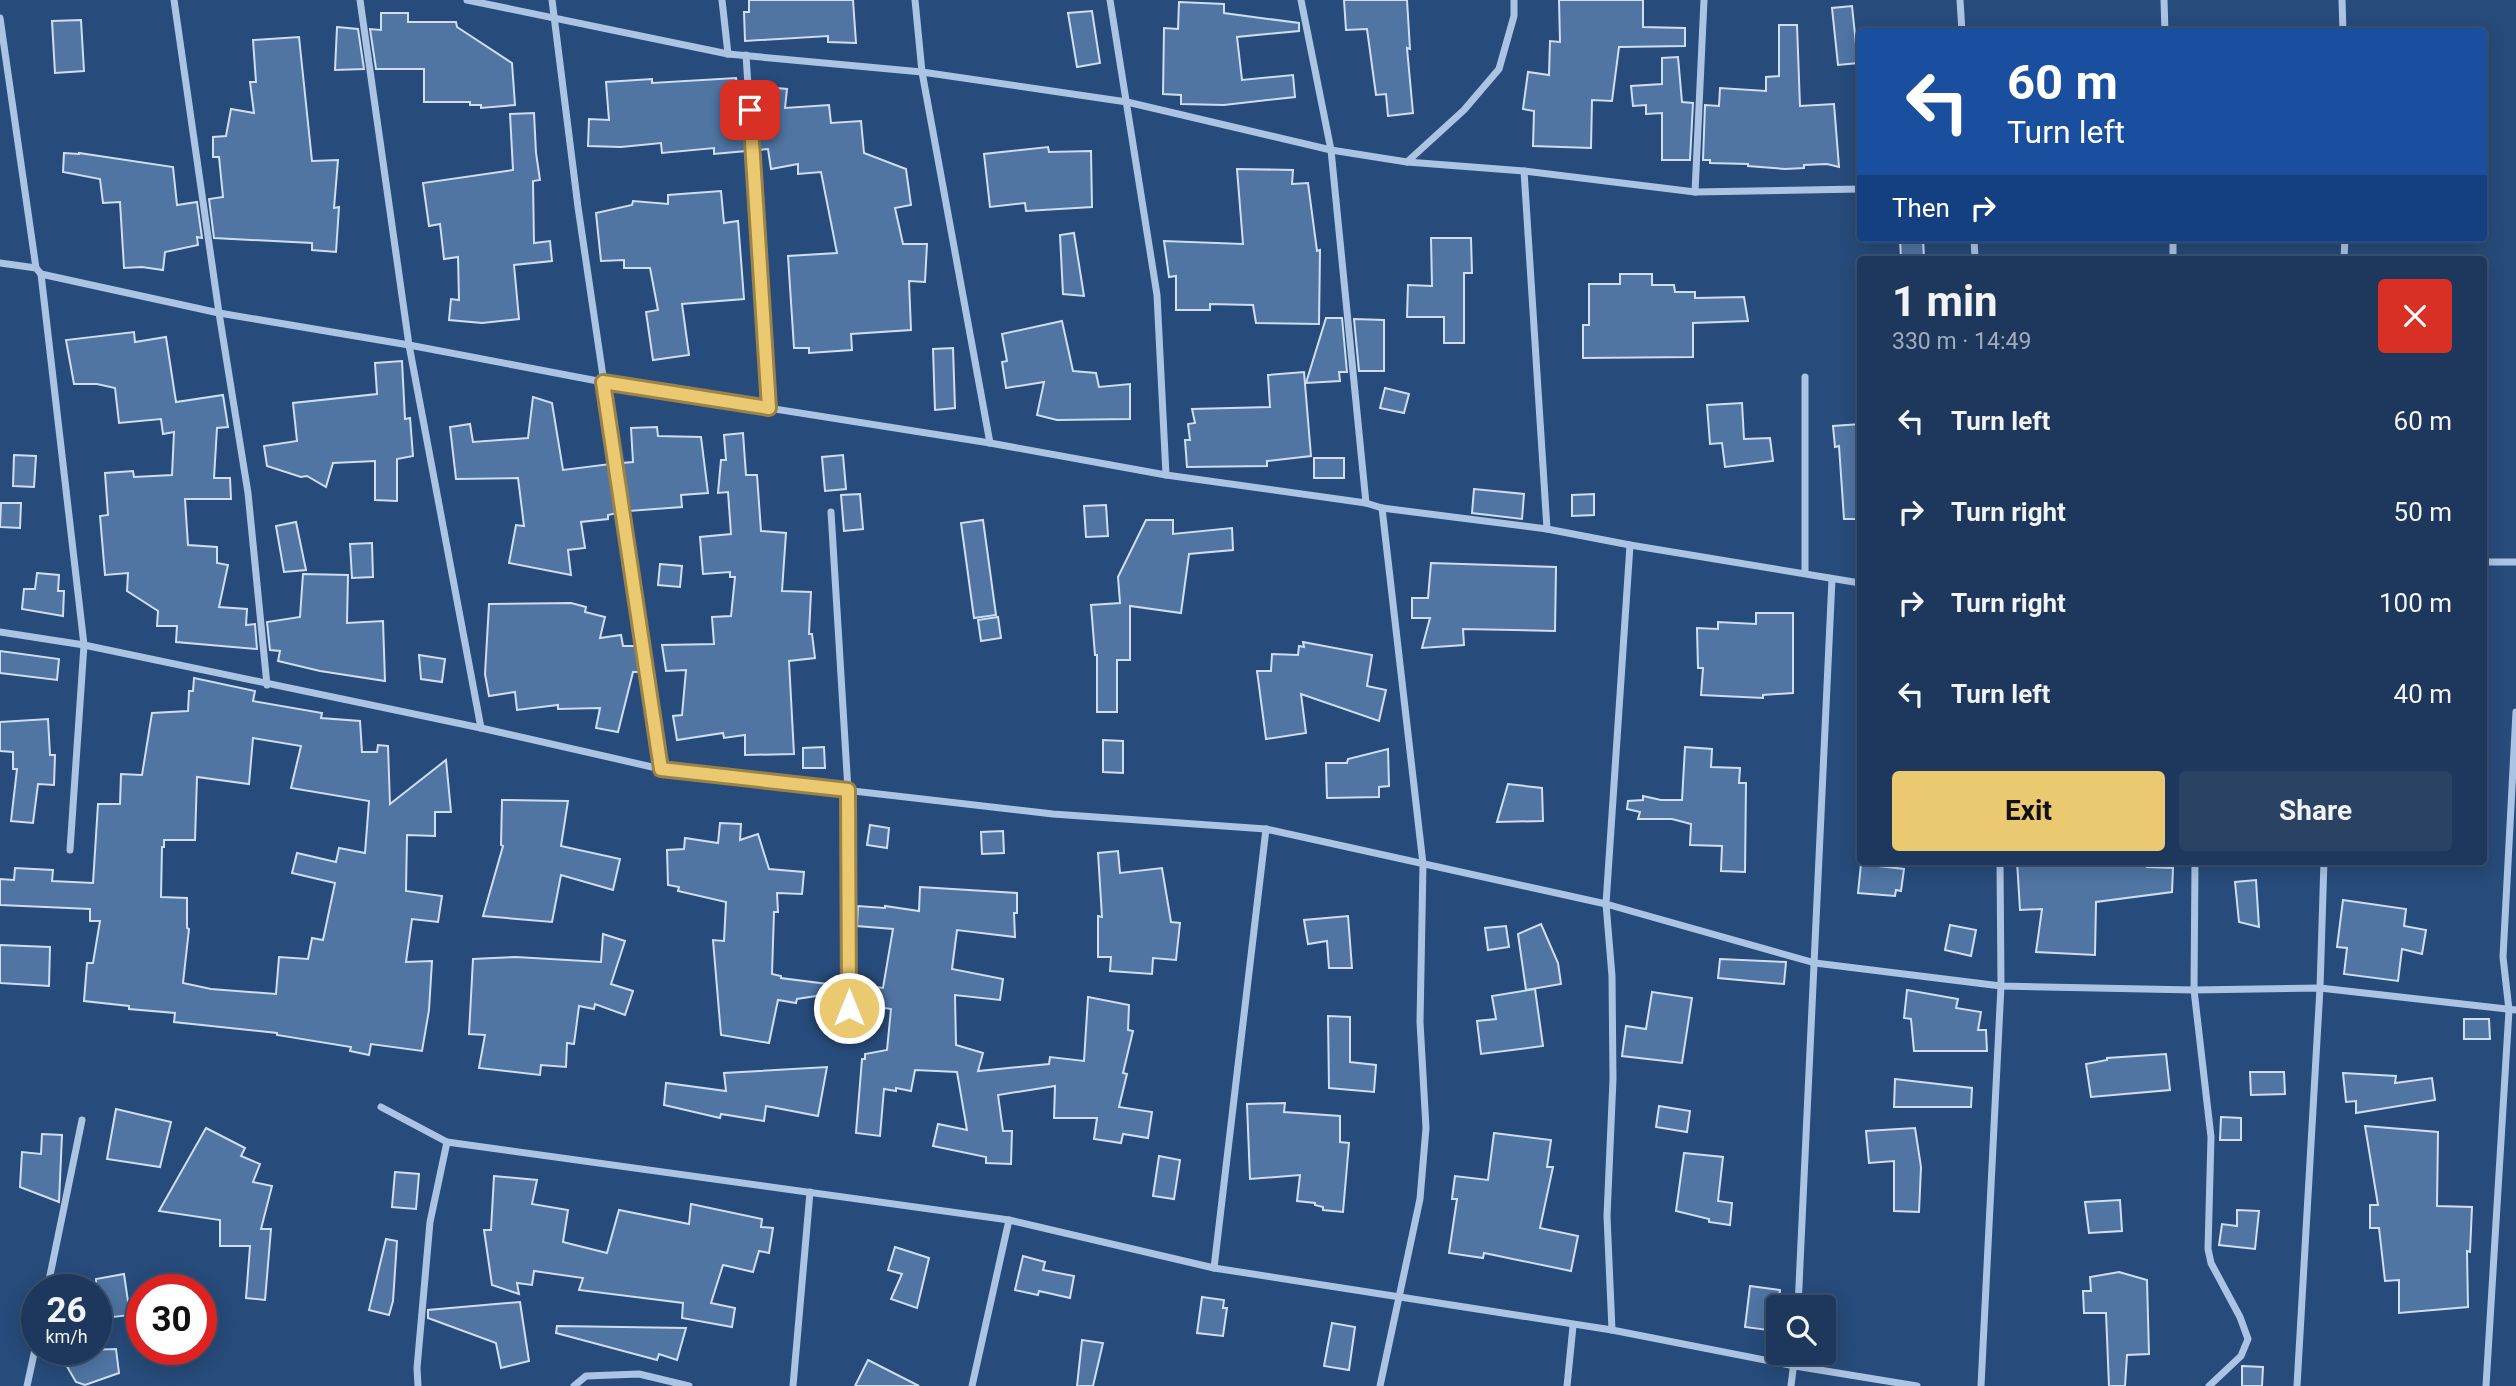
<!DOCTYPE html>
<meta charset="utf-8">
<style>
:root{--surface:#1d385c;--page:#2a4365;--text:#f1f3f6;--muted:#a0acbb;--line:#3b5272;--accent:#ebc971}
body{margin:0;font-family:Roboto,sans-serif;background:var(--page);color:var(--text);height:100vh;display:flex;flex-direction:column;font-size:26px;white-space:nowrap}
*{box-sizing:border-box;margin:0}
p{font-size:23px;color:var(--muted)}
.icon{flex:none;width:38px;height:38px;fill:none;stroke:currentColor;stroke-width:2;stroke-linecap:round;stroke-linejoin:round}
.map{position:relative;flex:1;overflow:hidden}
.side{position:absolute;left:1857px;top:256px;width:630px;height:609px;display:flex;flex-direction:column;background:var(--surface);border-radius:7px;box-shadow:0 4px 18px #0003,0 0 0 2px var(--line)}
.side>*{flex:none}
.banner{position:absolute;left:1857px;top:28px;width:630px;height:214px;border-radius:7px;box-shadow:0 4px 18px #0003,0 0 0 2px var(--line);background:#1a4fa0;color:#fff;overflow:hidden}
.tools{position:absolute;left:1766px;top:1295px;display:grid;gap:14px}
.tools a{display:grid;place-items:center;width:70px;height:70px;border-radius:7px;background:var(--surface);box-shadow:0 4px 18px #0003,0 0 0 2px var(--line);font-size:35px}
.speed{position:absolute;left:21px;top:1274px;display:flex;gap:14px;font-size:35px;font-weight:700;text-align:center}
.speed>*{display:grid;place-content:center;width:91px;height:91px;border-radius:50%;background:var(--surface);box-shadow:0 4px 18px #0003,0 0 0 2px var(--line);line-height:1}
.speed small{font-size:18px;font-weight:400}
.speed .limit{border:10px solid #d22;background:#fff;color:#111}
.pin{position:absolute;display:grid;place-items:center;width:60px;height:60px;color:#fff;margin:-30px;border-radius:14px;box-shadow:0 4px 10px #0006}
.me{position:absolute;width:77px;margin:-38px;rotate:0deg;stroke-linejoin:round;filter:drop-shadow(0 0 5px #0008)}
.turn{display:flex;align-items:center;gap:24px;height:147px;padding:0 35px;font-size:32px}
.turn .icon{width:91px;height:91px;stroke-width:2.5}
.turn b{display:block;font-size:49px;line-height:60px}
.then{display:flex;align-items:center;height:66px;padding:0 35px;background:#0003;gap:14px;font-size:26px}
.round{display:grid;place-items:center;flex:none;width:74px;height:74px;border-radius:7px;background:var(--page)}
.summary{display:flex;align-items:center;justify-content:space-between;height:119px;padding:0 35px}
h1{font-size:42px;font-weight:700;line-height:52px}
.primary-button{display:flex;gap:14px;margin-top:auto;padding:14px 35px}
.primary-button a{flex:1;height:80px;border-radius:7px;background:var(--accent);color:#111;font-size:28px;font-weight:700;line-height:80px;text-align:center}
.primary-button a+a{background:var(--page);color:var(--text)}
ul{padding:0;list-style:none}
li{display:flex;align-items:center;gap:21px;height:91px;padding:0 35px}
li div{flex:1}
li b{display:block;font-size:26px}
li em{font-style:normal}
.map>svg:first-child{display:block}
</style>
<div class="map">
<svg width="2516" height="1386" viewBox="0 0 2516 1386">
<rect width="100%" height="100%" fill="#274b7a"/>
<g fill="#5075a3" stroke="#cddef3" stroke-width="2" fill-rule="evenodd">
<path d="M749,0H853L856,43L828,42V36L745,41L744,12H749Z"/>
<path d="M1344,0H1407L1410,49L1407,48L1413,113L1388,116L1386,94L1376,95L1367,29L1346,30Z"/>
<path d="M1559,0H1643V27L1685,28V46L1619,47L1612,101L1592,100L1591,148L1533,146L1534,111L1523,109L1528,72L1549,75L1550,41L1560,42Z"/>
<path d="M1179,2L1224,4V13L1299,23V31L1237,37L1242,80L1293,75L1295,97L1224,105L1181,104V95L1163,94L1164,28L1178,29Z"/>
<path d="M1852,6L1858,63L1838,65L1832,8Z"/>
<path d="M1092,11L1100,63L1077,67L1068,13Z"/>
<path d="M381,13H408V22H456L457,27L512,63L515,105L481,108V105H470V102H424V69H376L370,29L381,30Z"/>
<path d="M81,20L84,71L55,73L52,21Z"/>
<path d="M1779,25H1797L1800,106L1834,104L1839,167L1827,164L1804,165V168L1785,169L1748,166V164L1710,163V160H1703L1705,105L1719,106L1720,88L1766,91V77L1779,76Z"/>
<path d="M337,27L358,29L364,69L335,70Z"/>
<path d="M299,37L312,161L338,160L334,208L339,207L336,252L312,250V243L214,238L209,199L223,197L219,157H213V137L226,136L231,109L254,113L250,82H256L253,40Z"/>
<path d="M1678,57L1682,102L1693,103L1690,160H1662V113L1646,114V105L1633,106L1631,86L1662,84V58Z"/>
<path d="M736,78L737,84H742L746,151L714,154V148L662,153L661,143L621,147L588,146L589,119L609,120L606,82L652,79V83Z"/>
<path d="M754,86L787,89L785,108L829,105L831,123L861,121L864,153L906,169L911,205L895,208L903,244H927L925,282L909,281L911,330L851,334L852,350L809,353V348H794L788,256L837,253L821,172L798,174V164L771,169L768,149L758,150Z"/>
<path d="M534,113L536,153L540,180L533,181L534,243L550,241L552,261L514,265L519,319L482,323L449,320L451,299L459,300L458,257L444,259L440,224L429,226L423,183L513,170L510,114Z"/>
<path d="M1048,147L1049,152L1091,151L1092,207L1026,211L1025,203L990,207L984,154Z"/>
<path d="M64,153L79,154V153L173,167L177,205L197,202L202,238L197,237L198,245L165,252L163,270L142,267L124,268L120,202L103,203L100,179L63,172Z"/>
<path d="M1237,169L1293,170L1292,184L1308,183L1317,251L1320,250L1319,324L1256,323L1253,305L1210,304V310H1176V276L1169,277L1164,241L1243,244Z"/>
<path d="M721,191L724,223L738,221L744,299L682,304L689,355L653,360L646,312L658,310L650,268H624V260L601,261L596,213L632,205L633,201L668,204V195Z"/>
<path d="M1074,233L1084,296L1063,294L1060,235Z"/>
<path d="M1431,238H1471L1472,273H1464V343H1444V317H1407L1408,285L1432,286Z"/>
<path d="M1900,238H1923L1924,259H1901Z"/>
<path d="M1620,274H1652V285H1674L1675,292H1695V298L1744,297L1748,321L1693,323V357L1583,358V325H1589V284H1620Z"/>
<path d="M1326,318H1342L1347,372H1339L1340,381L1306,383Z"/>
<path d="M1354,319L1384,320V371H1359Z"/>
<path d="M1062,321L1073,371L1096,373L1099,387L1130,384V419L1057,420L1037,415L1044,382L1006,388L1002,362L1007,361L1002,334Z"/>
<path d="M134,332L135,342L166,337L176,402L223,395L228,427L217,428L214,478H230L231,499H185L188,545L217,547V563L228,565L219,607L247,609L246,625L255,624L257,649L176,642L177,626H157L158,611L127,591L128,573L105,575L100,516L108,515L105,473L133,471L134,477L172,475L174,432L163,434L161,419L119,423L115,388L97,384H74L66,340Z"/>
<path d="M953,348L955,408L935,410L933,349Z"/>
<path d="M402,361L405,419L410,418L413,456L397,459V501L375,500V461L333,463L326,487L307,476L301,477L267,466L264,446L297,441L293,403L377,394L375,363Z"/>
<path d="M1304,372L1311,456L1267,461V466L1187,467L1185,440H1190L1188,424L1195,423L1192,409L1270,407L1268,375Z"/>
<path d="M1385,388L1409,394L1404,413L1380,408Z"/>
<path d="M533,397L552,403L563,470L610,464L617,513L608,515V519L581,522L585,548L568,550L571,575L509,563L516,525L524,526L518,478L456,479L450,427L470,424L473,442L528,438Z"/>
<path d="M1742,403L1744,439L1770,438L1773,461L1725,467L1722,443L1710,444L1707,405Z"/>
<path d="M1860,424V519H1844L1839,446L1835,447L1833,426Z"/>
<path d="M657,427L658,436L701,437L708,493L681,495L682,507L629,511L622,463L633,462L631,428Z"/>
<path d="M743,433L746,475H757L761,531L786,533L782,591L811,592L809,634H812L815,658L789,661L794,754L745,755V735L724,738L723,733L677,740L673,716L682,715L686,670L666,671L662,645L714,644L712,617L731,616L735,577H730V572L703,574L700,537L731,534L728,492L718,493L721,460H726L724,435Z"/>
<path d="M14,455L36,456L34,487L13,486Z"/>
<path d="M843,455L846,489L825,491L822,457Z"/>
<rect x="1314" y="458" width="30" height="20"/>
<path d="M1474,489L1524,494L1522,519L1472,513Z"/>
<path d="M860,494L863,529L844,531L841,495Z"/>
<path d="M1594,494V515L1572,516V495Z"/>
<path d="M1,503H21L20,528L0,527Z"/>
<path d="M1106,505L1108,536L1086,537L1084,506Z"/>
<path d="M983,520L996,615L974,618L961,523Z"/>
<path d="M1146,520H1173V534L1232,528L1233,550L1189,554L1181,613L1130,606V660H1117V712H1097V655H1095L1091,605L1120,603L1118,577Z"/>
<path d="M296,522L306,570L284,572L276,526Z"/>
<path d="M372,543L373,577L352,578L350,544Z"/>
<path d="M1431,563L1556,567L1555,631L1463,629L1464,645L1422,648L1430,618H1412V598H1428Z"/>
<path d="M660,564L682,566L680,587L658,585Z"/>
<path d="M37,573L59,575L58,591H64L63,616L22,609L24,589H35Z"/>
<path d="M303,574L348,575L347,623L383,621L385,681L320,671L278,661L280,651L270,650L267,622L300,617Z"/>
<path d="M571,603L586,607L585,612L605,617L600,638L621,635L623,646H637L640,672H633L618,732L596,728L600,708L558,709V705L517,710L515,692L489,696L485,674L489,604Z"/>
<path d="M1756,613H1793V693L1763,695V698L1701,695L1703,668H1698L1697,628L1718,629V622L1756,624Z"/>
<path d="M998,617L1001,638L981,641L978,620Z"/>
<path d="M1303,642L1372,655L1367,686L1386,690L1379,721L1301,694L1306,733L1266,739L1257,671H1271L1272,654L1298,655L1299,646L1304,647Z"/>
<path d="M0,651L59,659L57,680L0,673Z"/>
<path d="M419,655L445,659L442,682L421,679Z"/>
<path d="M194,678L255,691L253,701L322,713L321,718L360,721L362,752H377L378,745L388,746L390,804L446,760L451,812H435V836L407,835L406,891L442,896L438,922L412,919L406,962L432,961L429,1010L422,1051L371,1044L369,1055L350,1051L351,1047L277,1035V1033L174,1022L175,1013L129,1009V1006L84,1001L87,963H93L100,921H90V909L0,905V879L14,880L15,868L53,870L52,881L93,883L98,804H120L121,774L142,775L152,713L188,711L189,691H193ZM253,738L301,746L291,788L369,801L365,853L339,848L336,862L297,853L292,873L335,883L323,940L312,938L308,959L279,957L276,994L211,989L183,983L189,929L187,928V898L161,897L162,847H164V840H195L197,777L249,784Z"/>
<path d="M48,719L50,755H55L54,785L38,784L33,823L11,821L17,769H13V752L0,751V722Z"/>
<path d="M1103,740L1123,741V773L1103,772Z"/>
<path d="M824,747L825,768H803V748Z"/>
<path d="M1685,747L1712,749L1711,767L1740,768L1739,783H1746L1745,872L1721,871L1722,846L1690,845L1691,824L1672,819H1638L1640,812L1627,809L1628,801L1643,800V796L1661,800H1682Z"/>
<path d="M1388,749L1389,786L1379,787V797L1327,798L1326,763H1347L1348,759Z"/>
<path d="M1508,784L1542,788L1543,821L1497,822Z"/>
<path d="M502,800L568,801L561,846L620,859L613,890L561,875L552,922L483,916L503,846L501,845Z"/>
<path d="M720,823L741,824L740,840L758,834L769,869L804,872L802,894L777,893L778,912H774L772,974L781,976V978L843,986V992L797,999L796,1003L778,1000L769,1043L721,1035L713,940L724,941L726,902L678,891L679,887L668,885L667,850L684,849L685,838L718,843Z"/>
<path d="M870,825L889,828L887,848L867,845Z"/>
<path d="M1003,831L1004,853L982,854L981,832Z"/>
<path d="M1118,851L1120,873L1162,868L1171,922L1180,923L1176,960L1153,958L1152,974L1110,971L1111,957H1098V916L1102,917L1098,853Z"/>
<path d="M2017,861H2045V864L2095,862V866L2147,864V867L2173,868L2172,892L2096,902L2095,955L2036,952L2042,909L2020,910Z"/>
<path d="M1861,864L1904,869L1901,891L1896,890L1895,896L1858,893Z"/>
<path d="M2256,880L2259,927L2239,922L2235,882Z"/>
<path d="M920,887L1017,893V913H1014L1015,937L957,930L952,969L1003,979L1000,1000L955,995L956,1045L983,1053L978,1071L1049,1064L1050,1057L1084,1061L1088,997L1129,1005L1128,1030L1133,1031L1123,1073L1127,1074L1119,1107L1152,1112L1148,1138L1123,1134L1121,1143L1094,1139L1097,1118H1054L1055,1086L998,1095L1003,1131H1012L1011,1164L986,1163V1157L933,1146L938,1124L967,1130L957,1072L915,1070L911,1091L896,1088V1091L884,1089L880,1136L856,1133L862,1059H865V1054L887,1050L891,1009L867,1005L868,986L883,988L893,929L857,926L858,906L885,908V906L919,911Z"/>
<path d="M2343,900L2406,909L2404,926L2426,930L2422,954L2402,949L2398,981L2344,974L2347,948L2337,947Z"/>
<path d="M1348,916L1352,968H1329L1327,941L1308,944L1304,920Z"/>
<path d="M1541,924L1558,963L1561,984L1526,990L1518,934Z"/>
<path d="M1950,925L1976,930L1971,956L1945,950Z"/>
<path d="M1506,926L1509,947L1488,950L1485,928Z"/>
<path d="M603,934L625,941L611,984L633,991L625,1015L595,1004L594,1009L579,1006L574,1044L567,1043L566,1067L541,1065L540,1075L479,1068L485,1035L469,1034L473,959L516,957L601,962Z"/>
<path d="M0,945L50,947L49,986L0,983Z"/>
<path d="M1720,959L1786,962L1784,984L1718,978Z"/>
<path d="M1535,989L1543,1046L1481,1054L1477,1021L1496,1019L1492,996Z"/>
<path d="M1907,990L1958,999L1956,1008L1981,1012L1978,1030H1986L1987,1051H1914L1911,1019L1904,1018Z"/>
<path d="M1652,992L1692,998L1682,1063L1622,1056L1626,1026L1646,1029Z"/>
<path d="M1328,1016L1350,1017V1062L1376,1065L1374,1092L1329,1088Z"/>
<path d="M2464,1019H2489L2490,1039H2464Z"/>
<path d="M2166,1054L2170,1090L2091,1097L2086,1064L2107,1060V1058Z"/>
<path d="M827,1067L818,1116L766,1106L764,1121L721,1114L720,1118L664,1105L666,1083L726,1091L724,1073Z"/>
<path d="M2250,1072H2284L2285,1094L2251,1095Z"/>
<path d="M2343,1073L2396,1076L2395,1083L2432,1078L2435,1100L2356,1113V1101L2346,1102Z"/>
<path d="M1895,1079L1972,1088L1971,1107H1894Z"/>
<path d="M1285,1103L1284,1112L1340,1116V1142L1349,1143L1343,1212L1323,1210V1207L1315,1205V1203L1297,1201L1300,1175L1250,1179L1247,1104Z"/>
<path d="M1659,1106L1690,1111L1687,1132L1656,1127Z"/>
<path d="M116,1109L171,1122L160,1167L107,1159Z"/>
<path d="M2221,1117L2241,1118V1140H2220Z"/>
<path d="M2365,1126L2438,1132L2437,1206L2472,1207L2470,1252L2467,1251L2468,1307L2399,1313V1280L2385,1281L2379,1228H2370V1205H2378Z"/>
<path d="M206,1128L245,1148L241,1156L260,1164L253,1182L272,1186L261,1229H271L265,1300L246,1298L250,1246H220V1220L159,1211Z"/>
<path d="M1915,1128L1921,1167L1919,1212L1894,1211V1161L1869,1163L1866,1131Z"/>
<path d="M1494,1133L1551,1140L1547,1167H1553L1540,1228L1578,1236L1571,1271L1484,1253L1483,1258L1449,1253L1457,1199H1452L1455,1176L1488,1180Z"/>
<path d="M42,1134L62,1135L59,1202L20,1187L22,1152L41,1154Z"/>
<path d="M1684,1153L1723,1157L1718,1201L1732,1203L1730,1225L1709,1222V1219L1676,1211Z"/>
<path d="M1159,1156L1180,1160L1174,1199L1153,1196Z"/>
<path d="M395,1172L419,1174L416,1209L392,1207Z"/>
<path d="M494,1176L537,1180L532,1204L568,1210L563,1242L607,1253L619,1210L689,1224L691,1204L762,1219L761,1227L773,1228L769,1253L759,1251L753,1272L723,1265L711,1303L735,1308L732,1327L682,1318L683,1303L579,1290L583,1278L534,1271L532,1285L517,1283L519,1294L492,1285L484,1230H491Z"/>
<path d="M2120,1200L2122,1231L2089,1233L2085,1202Z"/>
<path d="M2237,1210L2259,1211L2255,1249L2219,1245L2222,1224L2237,1226Z"/>
<path d="M386,1239L397,1241L393,1301L389,1315L369,1310Z"/>
<path d="M895,1247L929,1258L917,1308L891,1299L902,1274L888,1270Z"/>
<path d="M1023,1256L1045,1262L1043,1270L1074,1276L1070,1298L1039,1291L1038,1295L1015,1290Z"/>
<path d="M2119,1272L2147,1280L2149,1354L2127,1355L2125,1386H2109L2106,1313H2084L2083,1291H2091L2090,1277Z"/>
<path d="M124,1274L130,1315L96,1319V1279Z"/>
<path d="M1750,1286L1780,1290L1775,1331L1745,1327Z"/>
<path d="M1202,1297L1224,1300L1223,1308H1227L1223,1336L1197,1333Z"/>
<path d="M520,1302L529,1361L501,1368L496,1343L428,1318V1310Z"/>
<path d="M1332,1323L1355,1327L1349,1370L1324,1366Z"/>
<path d="M557,1326L686,1328L677,1360L659,1354L657,1360L556,1333Z"/>
<path d="M1082,1340L1103,1343L1093,1386H1077Z"/>
<path d="M116,1349L119,1373L85,1385L76,1382L58,1351Z"/>
<path d="M868,1360L919,1386H855Z"/>
<path d="M2242,1366L2263,1367L2262,1386H2242Z"/>
</g>
<g fill="none" stroke-linecap="round" stroke-linejoin="round">
<g stroke="#abc4e3" stroke-width="7">
<path d="M174,0L219,313L248,493L267,685"/>
<path d="M360,0L409,345L481,728"/>
<path d="M467,0L728,54L922,72L1127,102L1331,150L1407,162L1524,171L1695,192L1860,189"/>
<path d="M552,0L578,207L661,769"/>
<path d="M722,0L728,54"/>
<path d="M915,0L922,72L990,443"/>
<path d="M1110,0L1157,295L1166,475"/>
<path d="M1301,0L1331,150L1366,503"/>
<path d="M1960,0L1962,32"/>
<path d="M2164,0L2165,32"/>
<path d="M2342,0L2343,32"/>
<path d="M0,18L36,268"/>
<path d="M746,55L769,408"/>
<path d="M1407,162L1464,110L1499,69L1514,16V0"/>
<path d="M1524,171L1547,529"/>
<path d="M1695,192L1704,0"/>
<path d="M1974,238L1975,259"/>
<path d="M2173,238V259"/>
<path d="M2344,259L2345,238"/>
<path d="M0,263L36,268L41,274L219,313L409,345L603,382L990,443L1166,475L1366,503L1382,508L1547,529L1630,545L1860,583"/>
<path d="M41,274L84,645L70,850"/>
<path d="M1805,377V573"/>
<path d="M831,512L848,790L849,1008"/>
<path d="M2483,562H2516"/>
<path d="M0,632L84,645L481,728L661,769L1053,814L1266,829L1606,904L1815,963L2001,986L2194,990L2320,988L2516,1010"/>
<path d="M2195,861L2194,990L2211,1137L2208,1249L2211,1263L2240,1317L2248,1339L2241,1356L2209,1386"/>
<path d="M381,1107L447,1142L1009,1220L1214,1268L1612,1330L1795,1366L1917,1386"/>
<path d="M1214,1268L1266,829"/>
<path d="M47,1290L82,1120"/>
<path d="M1798,1307L1832,579"/>
<path d="M1612,1330L1607,1216L1613,1079L1612,976L1606,904L1630,545"/>
<path d="M27,1386L37,1340"/>
<path d="M418,1386L417,1368L430,1222L447,1142"/>
<path d="M574,1386L586,1376L639,1374L689,1386"/>
<path d="M793,1386L810,1192"/>
<path d="M972,1386L1009,1220"/>
<path d="M1380,1386L1420,1199L1426,1128L1420,1022L1423,864L1382,508"/>
<path d="M1567,1386L1573,1326"/>
<path d="M1791,1386L1795,1353"/>
<path d="M1981,1386L2001,986L2000,861"/>
<path d="M2297,1386L2320,988L2324,861"/>
<path d="M2486,1386L2509,1010L2503,957L2516,712"/>
</g>
</g>
<g fill="none" stroke-linecap="round" stroke-linejoin="round">
<defs>
<path id="route" d="M750,110L769,408L603,382L661,769L848,790L849,1008"/>
</defs>
<use href="#route" stroke="#998349" stroke-width="18"/>
<use href="#route" stroke="#ebc971" stroke-width="12"/>
</g>
</svg>
<div class="tools">
<a><svg class="icon" aria-label="search" viewBox="0 0 24 24"><circle cx="10" cy="10" r="6"/><path d="M15 15l6 6"/></svg></a>
</div>
<div class="speed"><div>26<small>km/h</small></div><div class="limit">30</div></div>
<div class="pin" style="left:750px;top:110px;background:#d93025"><svg class="icon" aria-label="arrive" viewBox="0 0 24 24"><path d="M6 21V4h12l-3 4 3 4H6"/></svg></div>
<svg class="me" style="left:849px;top:1008px" viewBox="-20 -20 40 40"><circle r="17" fill="#ebc971" stroke="#fff" stroke-width="3"/><path d="M0-11L8 9 0 5-8 9z" fill="#fff"/></svg>
<div class="banner">
<div class="turn"><svg class="icon" aria-label="left" viewBox="0 0 24 24"><path d="M17 20v-9H6M10 6l-5 5 5 5"/></svg><div><b>60 m</b>Turn left</div></div>
<div class="then">Then<svg class="icon" aria-label="right" viewBox="0 0 24 24"><path d="M7 20v-9h11M14 6l5 5-5 5"/></svg></div>
</div>
<section class="side">
<div class="summary"><div><h1>1 min</h1><p>330 m · 14:49</p></div><a class="round" style="background:#d93025;color:#fff"><svg class="icon" aria-label="close" viewBox="0 0 24 24"><path d="M6 6l12 12M18 6L6 18"/></svg></a></div>
<ul>
<li><svg class="icon" aria-label="left" viewBox="0 0 24 24"><path d="M17 20v-9H6M10 6l-5 5 5 5"/></svg><div><b>Turn left</b></div><em>60 m</em></li>
<li><svg class="icon" aria-label="right" viewBox="0 0 24 24"><path d="M7 20v-9h11M14 6l5 5-5 5"/></svg><div><b>Turn right</b></div><em>50 m</em></li>
<li><svg class="icon" aria-label="right" viewBox="0 0 24 24"><path d="M7 20v-9h11M14 6l5 5-5 5"/></svg><div><b>Turn right</b></div><em>100 m</em></li>
<li><svg class="icon" aria-label="left" viewBox="0 0 24 24"><path d="M17 20v-9H6M10 6l-5 5 5 5"/></svg><div><b>Turn left</b></div><em>40 m</em></li>
</ul>
<div class="primary-button"><a>Exit</a><a>Share</a></div>
</section>
</div>
